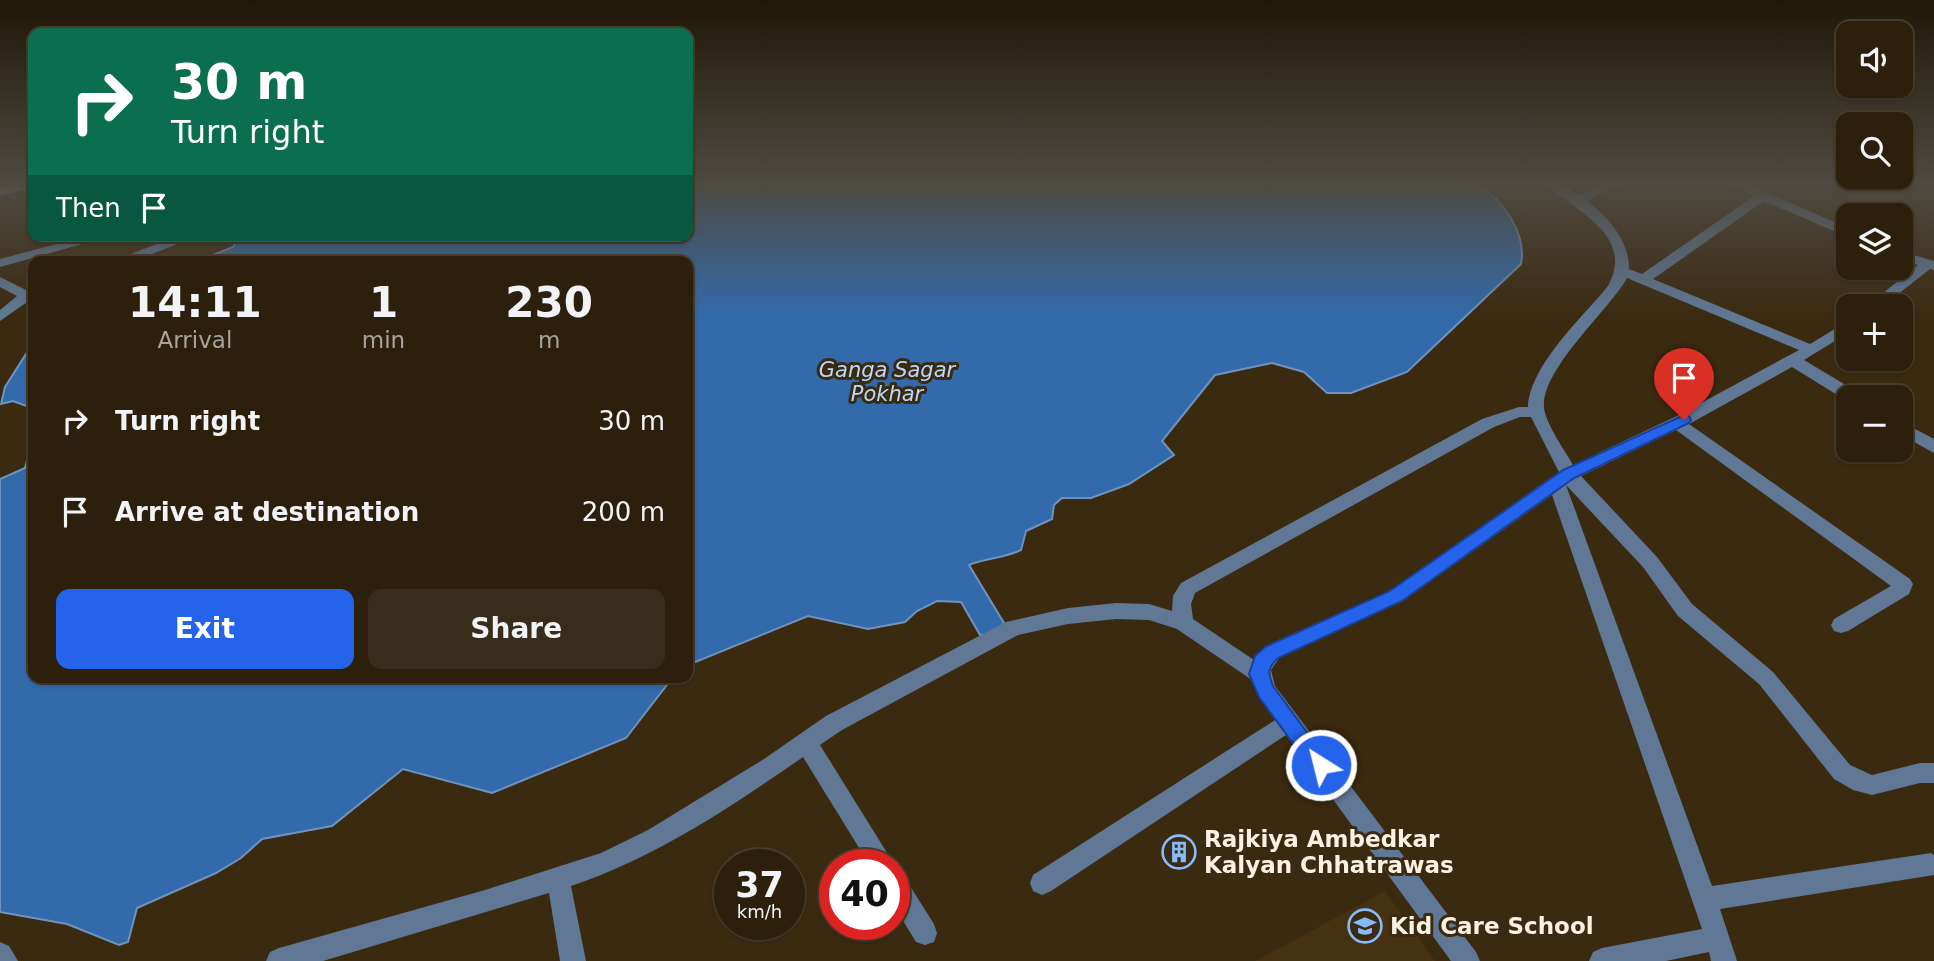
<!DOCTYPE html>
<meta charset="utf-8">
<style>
:root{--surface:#2c200c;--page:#382d1a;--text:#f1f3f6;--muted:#a6a39d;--line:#483e2d;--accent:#2563eb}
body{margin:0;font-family:"DejaVu Sans",sans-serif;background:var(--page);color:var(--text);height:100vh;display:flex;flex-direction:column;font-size:26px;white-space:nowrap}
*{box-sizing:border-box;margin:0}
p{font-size:23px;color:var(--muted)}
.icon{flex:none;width:38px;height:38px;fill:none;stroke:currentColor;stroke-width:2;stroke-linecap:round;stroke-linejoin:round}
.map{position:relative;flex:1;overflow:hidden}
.sheet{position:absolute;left:28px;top:256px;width:665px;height:427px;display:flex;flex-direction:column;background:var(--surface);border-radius:14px;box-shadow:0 2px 5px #0004,0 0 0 2px var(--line)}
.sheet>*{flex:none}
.banner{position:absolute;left:28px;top:28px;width:665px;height:214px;border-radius:14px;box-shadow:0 2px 5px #0004,0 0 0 2px var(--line);background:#0b6e4f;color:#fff;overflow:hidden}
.buttons{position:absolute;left:1836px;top:21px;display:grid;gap:14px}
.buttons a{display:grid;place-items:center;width:77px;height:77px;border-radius:14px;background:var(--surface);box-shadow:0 2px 5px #0004,0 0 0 2px var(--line);font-size:35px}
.speed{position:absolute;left:714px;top:849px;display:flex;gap:14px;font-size:35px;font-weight:700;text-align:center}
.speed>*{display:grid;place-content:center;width:91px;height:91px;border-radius:50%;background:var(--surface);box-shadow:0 2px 5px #0004,0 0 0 2px var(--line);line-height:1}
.speed small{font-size:18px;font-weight:400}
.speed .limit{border:10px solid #d22;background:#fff;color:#111}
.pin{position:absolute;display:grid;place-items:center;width:60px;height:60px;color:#fff;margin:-72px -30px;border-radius:50% 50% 50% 0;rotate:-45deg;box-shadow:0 0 7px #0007}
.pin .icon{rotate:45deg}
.me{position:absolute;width:77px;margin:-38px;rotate:324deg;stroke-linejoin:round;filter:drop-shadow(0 0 5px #0008)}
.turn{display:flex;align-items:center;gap:24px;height:147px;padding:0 28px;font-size:32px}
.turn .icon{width:91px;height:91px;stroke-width:2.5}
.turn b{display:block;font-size:49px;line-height:60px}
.then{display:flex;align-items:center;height:66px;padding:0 28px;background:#0003;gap:14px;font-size:26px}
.eta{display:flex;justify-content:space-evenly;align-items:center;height:119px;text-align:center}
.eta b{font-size:42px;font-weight:800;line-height:49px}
.action{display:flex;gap:14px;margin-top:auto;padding:14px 28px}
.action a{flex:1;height:80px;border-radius:14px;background:var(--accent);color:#fff;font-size:28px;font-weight:800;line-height:80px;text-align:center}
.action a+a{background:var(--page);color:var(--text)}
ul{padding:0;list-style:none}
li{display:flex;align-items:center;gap:21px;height:91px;padding:0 28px}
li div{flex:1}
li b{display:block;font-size:26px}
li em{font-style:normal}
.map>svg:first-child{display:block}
</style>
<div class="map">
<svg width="1934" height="961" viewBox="0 0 1934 961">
<rect width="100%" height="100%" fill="#3a2a10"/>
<path fill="#463211" d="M1385,891L1435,961H1255Z"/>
<g fill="#336aab" stroke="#6f93bc" stroke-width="2">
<path d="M688,183H1476C1502,198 1527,233 1521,264L1407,372L1351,393H1327L1304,372L1272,363L1215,375L1162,441L1174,455L1129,484L1091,498H1062L1054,505L1052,519L1026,531L1021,550C1004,558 987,558 969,565L1004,623L996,635H980L961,602L937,601L917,611L905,622L868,629L808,616L688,665V261H198L233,247L240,236H688Z"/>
<path d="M33,343V415L32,408L13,401L1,404L5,387Z"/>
<path d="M33,438V677H673L626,738L492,793L403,769L332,826L262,839L241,858L216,873L137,908L128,942L119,945L67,924L0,912V479L25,468Z"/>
</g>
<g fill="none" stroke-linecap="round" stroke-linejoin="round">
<g fill="#607895" fill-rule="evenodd">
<path d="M1546,183H1560L1579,195L1607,183H1623L1587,201C1609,218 1629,240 1629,269L1642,274L1754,196L1729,183H1745L1848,228V237L1764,201L1653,279L1810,344L1848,321V333L1804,360L1859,393L1861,397H1848L1847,401L1792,367L1689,424L1910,579L1913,584L1909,594L1848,631L1841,633L1834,631L1831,625L1834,619L1891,586L1676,430L1581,476L1657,557L1692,604L1773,672L1850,765L1872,775L1920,763H1934V783H1920L1872,795L1853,790L1834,779L1759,684L1678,616L1643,567L1566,485L1712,886L1931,853L1934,855V875L1720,909L1737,961H1711L1709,952L1666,961H1589L1593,952L1602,948L1702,929L1552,495L1403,601L1279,658L1271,670L1275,686L1476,952L1480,961H1451L1286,735L1051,891L1042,895L1033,891L1030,883L1033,875L1275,720L1259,697L1252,680L1177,629L1149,620L1116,619L1068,624L1018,635L842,730L820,745L894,864H869L803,757C731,807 655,858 571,886L586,961H560L549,893L323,961H266L270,952L279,948L485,890L601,853L648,830L764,759L826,716L1006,622L1068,608L1116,603L1149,604L1172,611L1173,596L1181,583L1482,419L1519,407H1528C1530,365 1582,318 1608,286C1636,234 1574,212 1546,183ZM1627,278L1799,350L1677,416L1573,465C1564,449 1550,430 1545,413C1534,375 1609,311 1627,278ZM1520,417H1531L1559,472L1389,591L1265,646L1254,660L1193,619L1191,604L1195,593L1494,427Z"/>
<path d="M87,236H111L0,267V259Z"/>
<path d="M177,236H198L134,261H113Z"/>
<path d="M1900,251L1934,261V270L1930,269L1883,306H1867L1918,265L1900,260Z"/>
<path d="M0,277L26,290L33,287V298L0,321V310L17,296L0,287Z"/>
<path d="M1900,421L1934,439V453L1900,434Z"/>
<path d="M894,871L903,875L934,924L937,933L934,942L925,945L916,942L894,906Z"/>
<path d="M0,942L9,946L18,961H0Z"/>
</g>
<path fill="#91c2fe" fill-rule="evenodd" d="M22,183H33V188L0,195V187Z"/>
</g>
<linearGradient id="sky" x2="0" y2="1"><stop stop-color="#201709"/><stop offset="0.58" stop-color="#4f4a42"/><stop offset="1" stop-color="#4f4a42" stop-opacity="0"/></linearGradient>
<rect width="1934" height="317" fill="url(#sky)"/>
<path fill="#2563eb" stroke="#184099" stroke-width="2" d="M1684,415L1689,416L1691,420L1689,423L1574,478L1402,601L1278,658C1267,668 1268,673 1273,686L1331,765L1328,772L1321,774L1314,772L1259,697L1249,674L1255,656L1265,647L1390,591L1563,470Z"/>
<defs>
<symbol id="building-ring" viewBox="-11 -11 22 22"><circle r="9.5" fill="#3a2a10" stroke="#87bbfb" stroke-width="1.5"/><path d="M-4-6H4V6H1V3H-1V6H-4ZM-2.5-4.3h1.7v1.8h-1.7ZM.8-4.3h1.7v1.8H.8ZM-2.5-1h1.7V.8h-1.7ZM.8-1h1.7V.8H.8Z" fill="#87bbfb"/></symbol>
<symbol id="school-ring" viewBox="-11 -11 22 22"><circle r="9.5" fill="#3a2a10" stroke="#87bbfb" stroke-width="1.5"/><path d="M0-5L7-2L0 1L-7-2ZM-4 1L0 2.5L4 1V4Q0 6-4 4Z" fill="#87bbfb"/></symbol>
</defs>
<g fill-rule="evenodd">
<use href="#building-ring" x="1160" y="833" width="38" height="38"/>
<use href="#school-ring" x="1346" y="907" width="38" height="38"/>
</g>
<g text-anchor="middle" stroke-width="6" stroke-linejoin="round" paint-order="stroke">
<g font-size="21" font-style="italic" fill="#bbd8fc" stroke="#3a2a10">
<text x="887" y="377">Ganga Sagar<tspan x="887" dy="24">Pokhar</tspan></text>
</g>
<g font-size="23" font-weight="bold" fill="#fcf2e3" stroke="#3a2a10" text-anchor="start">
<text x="1204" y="847">Rajkiya Ambedkar<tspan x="1204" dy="26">Kalyan Chhatrawas</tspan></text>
<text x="1390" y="934">Kid Care School</text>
</g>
</g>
</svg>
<div class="buttons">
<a><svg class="icon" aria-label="sound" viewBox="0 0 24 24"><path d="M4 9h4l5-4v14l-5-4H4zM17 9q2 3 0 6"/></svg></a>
<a><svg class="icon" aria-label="search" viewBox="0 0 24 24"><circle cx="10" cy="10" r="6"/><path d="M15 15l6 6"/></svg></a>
<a><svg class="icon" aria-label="layers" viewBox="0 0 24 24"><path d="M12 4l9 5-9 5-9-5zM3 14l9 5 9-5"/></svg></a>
<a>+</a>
<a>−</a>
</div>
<div class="speed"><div>37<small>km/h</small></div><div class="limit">40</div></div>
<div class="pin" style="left:1684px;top:420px;background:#d93025"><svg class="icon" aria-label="arrive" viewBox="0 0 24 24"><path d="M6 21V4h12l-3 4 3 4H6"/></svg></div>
<svg class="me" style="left:1321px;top:765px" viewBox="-20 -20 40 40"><circle r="17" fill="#2563eb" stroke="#fff" stroke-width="3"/><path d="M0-11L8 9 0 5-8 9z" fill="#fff"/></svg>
<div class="banner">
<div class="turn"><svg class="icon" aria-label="right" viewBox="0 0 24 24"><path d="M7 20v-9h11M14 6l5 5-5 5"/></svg><div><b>30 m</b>Turn right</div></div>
<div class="then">Then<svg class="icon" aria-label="arrive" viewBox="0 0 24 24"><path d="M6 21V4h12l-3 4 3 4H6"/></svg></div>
</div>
<section class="sheet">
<div class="eta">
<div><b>14:11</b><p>Arrival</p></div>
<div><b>1</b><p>min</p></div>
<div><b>230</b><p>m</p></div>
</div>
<ul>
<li><svg class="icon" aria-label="right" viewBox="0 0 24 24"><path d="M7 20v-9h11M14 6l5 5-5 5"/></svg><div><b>Turn right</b></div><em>30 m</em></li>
<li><svg class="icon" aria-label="arrive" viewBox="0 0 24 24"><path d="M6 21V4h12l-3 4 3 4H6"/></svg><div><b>Arrive at destination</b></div><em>200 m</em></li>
</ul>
<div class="action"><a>Exit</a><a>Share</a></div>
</section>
</div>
